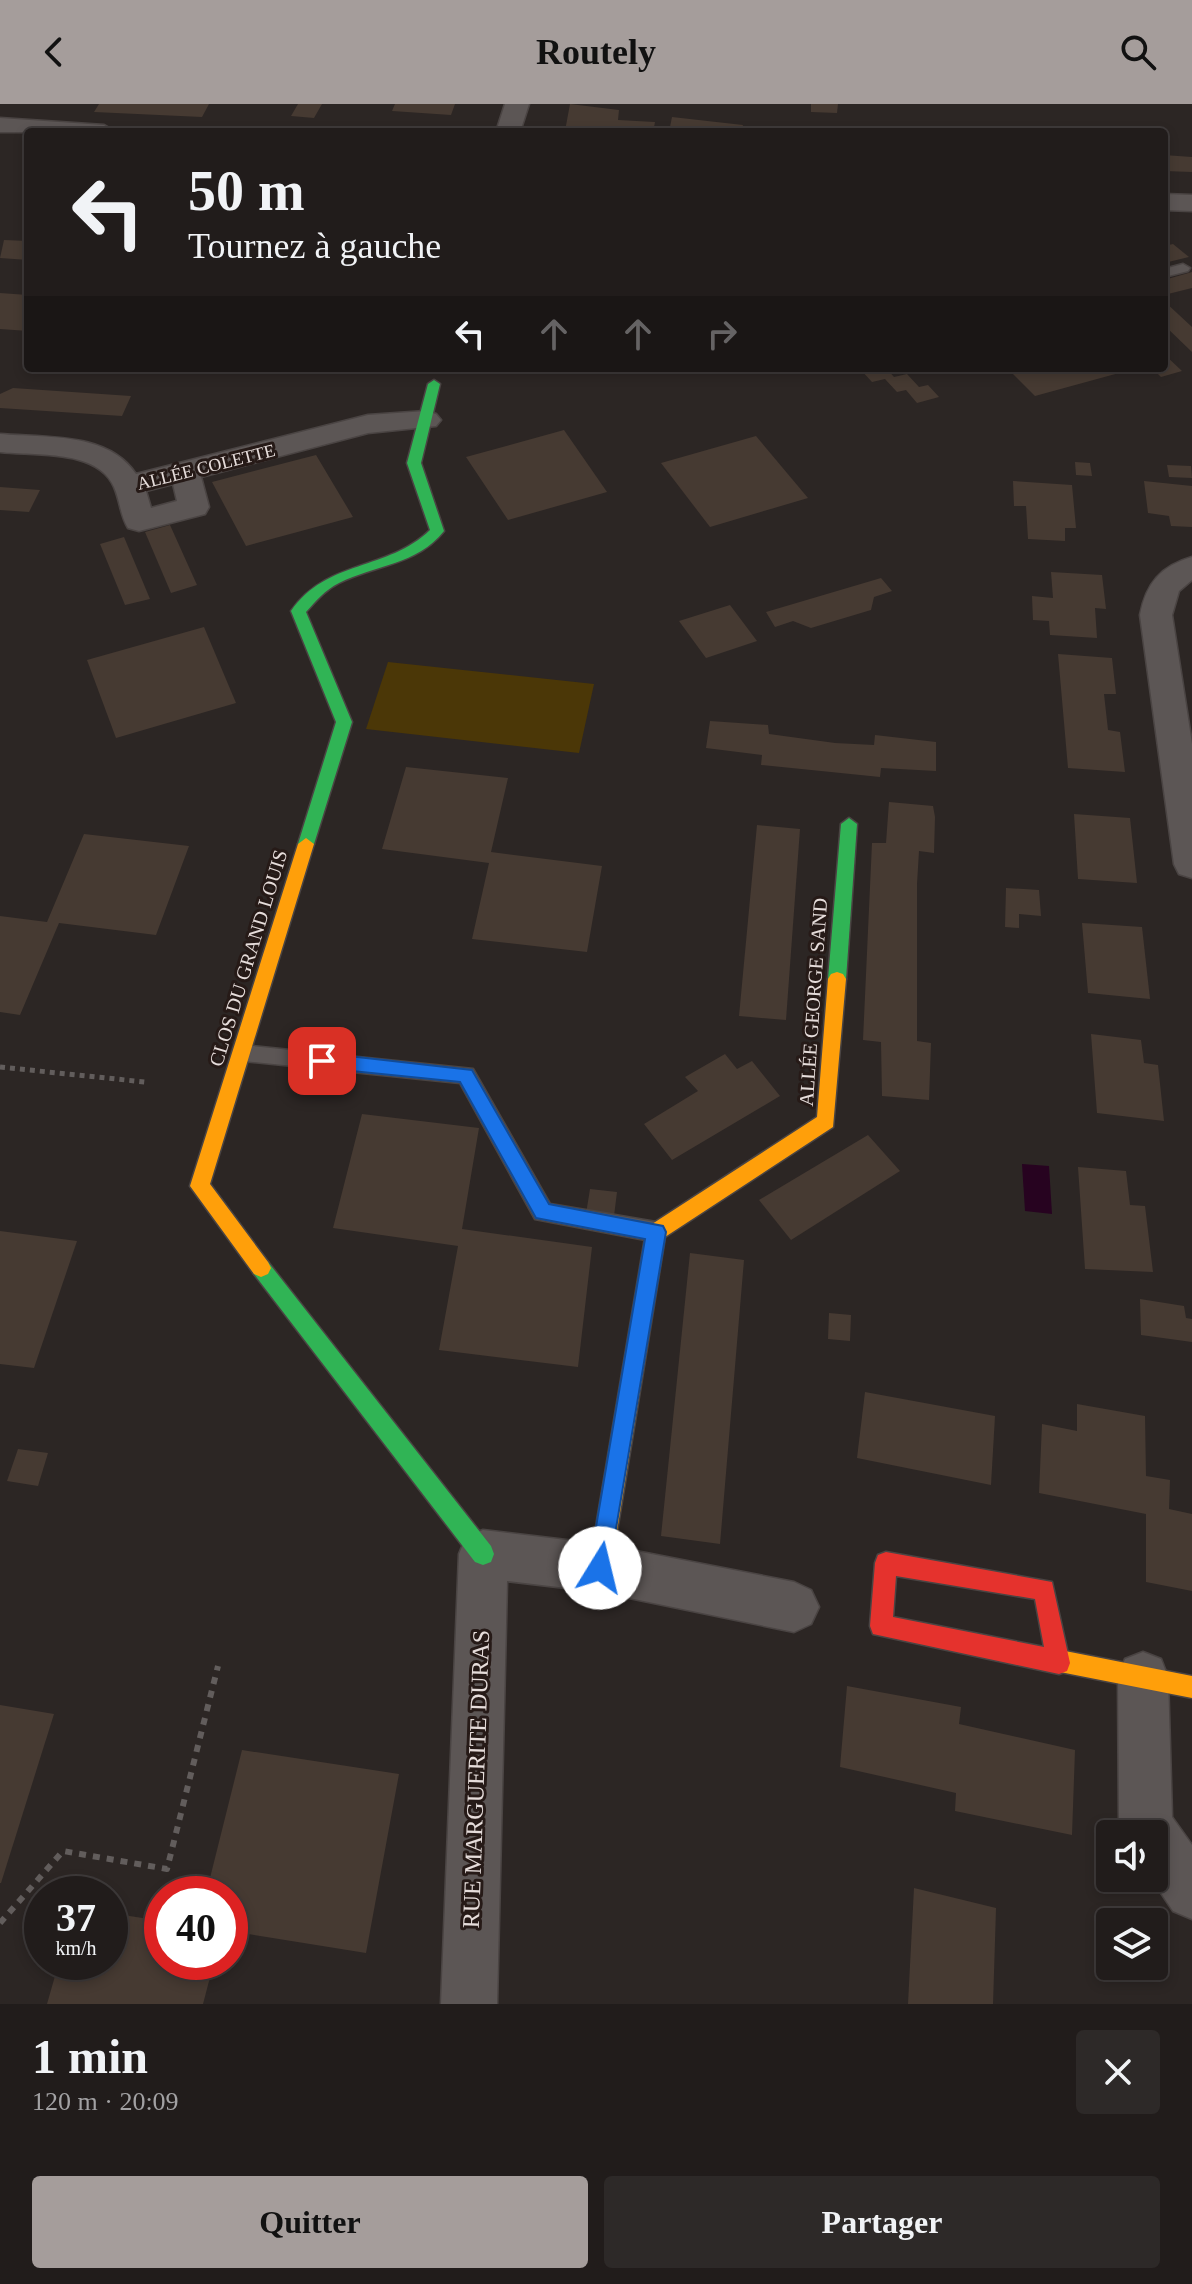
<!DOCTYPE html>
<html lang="fr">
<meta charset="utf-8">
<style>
:root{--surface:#211c1b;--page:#2d2928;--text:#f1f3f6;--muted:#a2a1a3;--line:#3e3a3a;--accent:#a59d9b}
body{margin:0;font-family:"Times New Roman",serif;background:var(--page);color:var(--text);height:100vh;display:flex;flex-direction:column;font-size:30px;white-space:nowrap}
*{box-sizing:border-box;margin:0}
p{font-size:26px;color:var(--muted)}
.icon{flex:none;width:44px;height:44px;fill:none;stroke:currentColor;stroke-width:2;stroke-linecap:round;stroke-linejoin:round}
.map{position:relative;height:1900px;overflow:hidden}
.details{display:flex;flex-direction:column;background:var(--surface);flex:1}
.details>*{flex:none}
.guide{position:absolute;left:24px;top:24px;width:1144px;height:244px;border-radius:8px;box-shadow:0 4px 12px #0003,0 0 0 2px var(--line);background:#211c1b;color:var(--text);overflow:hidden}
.tools{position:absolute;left:1096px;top:1716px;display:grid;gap:16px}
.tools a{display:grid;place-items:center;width:72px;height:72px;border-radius:8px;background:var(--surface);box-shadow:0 4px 12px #0003,0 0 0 2px var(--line);font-size:40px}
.speed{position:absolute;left:24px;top:1772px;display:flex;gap:16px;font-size:40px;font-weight:700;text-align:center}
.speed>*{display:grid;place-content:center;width:104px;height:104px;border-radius:50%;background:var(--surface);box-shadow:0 4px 12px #0003,0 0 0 2px var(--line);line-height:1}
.speed small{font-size:20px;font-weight:400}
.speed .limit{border:12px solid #d22;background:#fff;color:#111}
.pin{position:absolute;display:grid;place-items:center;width:68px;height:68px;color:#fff;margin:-34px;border-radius:16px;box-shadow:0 4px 12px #0006}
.me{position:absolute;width:88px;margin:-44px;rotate:9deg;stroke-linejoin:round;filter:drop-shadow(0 0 6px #0008)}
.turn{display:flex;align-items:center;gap:28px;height:168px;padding:0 32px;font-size:36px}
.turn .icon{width:104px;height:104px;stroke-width:2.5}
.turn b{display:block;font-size:56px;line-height:68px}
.lanes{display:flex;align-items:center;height:76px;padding:0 32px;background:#0003;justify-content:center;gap:40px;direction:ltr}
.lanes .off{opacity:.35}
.round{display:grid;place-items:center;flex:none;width:84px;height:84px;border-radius:8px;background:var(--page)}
.head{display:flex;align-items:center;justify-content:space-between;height:136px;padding:0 32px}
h1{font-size:48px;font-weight:700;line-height:60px}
.cta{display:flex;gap:16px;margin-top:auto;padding:16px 32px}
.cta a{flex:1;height:92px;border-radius:8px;background:var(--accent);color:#111;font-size:32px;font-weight:700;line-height:92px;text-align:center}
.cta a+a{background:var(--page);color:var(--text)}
header{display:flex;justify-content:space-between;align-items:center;height:104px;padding:0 32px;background:var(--accent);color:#111;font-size:36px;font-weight:700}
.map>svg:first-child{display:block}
</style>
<header><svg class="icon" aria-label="back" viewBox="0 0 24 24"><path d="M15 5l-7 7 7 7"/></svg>Routely<svg class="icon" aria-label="search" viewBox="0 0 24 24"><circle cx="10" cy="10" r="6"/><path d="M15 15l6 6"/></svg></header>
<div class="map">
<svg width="1192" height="1900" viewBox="0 0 1192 1900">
<rect width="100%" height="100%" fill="#2c2624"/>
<path fill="#4b3707" d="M388,558L594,580L579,649L366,625Z"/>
<path fill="#270320" d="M1022,1060L1049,1062L1052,1110L1025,1107Z"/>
<g fill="#463a32">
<path d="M99,0H209L202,13L94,8Z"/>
<path d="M298,0H322L314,14L291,12Z"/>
<path d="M395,0H455L451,11L392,7Z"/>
<path d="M570,0L619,6L618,16L655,18L653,28H616L617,24L581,22L580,28L565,27Z"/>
<path d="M811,0H838L837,9L811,8Z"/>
<path d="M672,13L743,21L742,25L748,28H669Z"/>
<path d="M1164,51L1192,53V68L1164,67Z"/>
<path d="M4,136L28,137V156L0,154Z"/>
<path d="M1173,140L1189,153L1164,159V142Z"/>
<path d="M1192,168V184L1164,191V176Z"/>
<path d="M0,189L28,191V227L0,225Z"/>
<path d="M1164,197L1192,223V248L1164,221Z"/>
<path d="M1164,250L1182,267L1161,273L1152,264H1164Z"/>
<path d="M886,264L894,273L907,270L919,283L928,281L939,293L917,299L906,286L897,288L885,275L872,278L860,265Z"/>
<path d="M1007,264H1113L1119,269L1035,292Z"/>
<path d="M13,284L131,292L122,312L0,304V290Z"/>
<path d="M564,326L607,388L508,416L466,353Z"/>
<path d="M756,332L808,394L710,423L661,359Z"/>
<path d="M316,351L353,413L246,442L212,378Z"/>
<path d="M1075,358L1090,359L1092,372L1076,371Z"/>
<path d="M1167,361L1191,362L1192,374L1169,373Z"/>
<path d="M1013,377L1072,381L1076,424H1065V437L1028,435L1026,402H1014Z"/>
<path d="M1144,377L1192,382V423L1171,422L1169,412L1148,409Z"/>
<path d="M0,383L40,386L29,408L0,406Z"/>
<path d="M170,421L197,481L171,489L145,428Z"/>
<path d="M124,433L150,495L125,501L100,440Z"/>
<path d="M1051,468L1102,471L1106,505L1095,504L1097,534L1050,531L1049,517L1033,516L1032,492L1053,494Z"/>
<path d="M881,474L892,487L874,493L871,506L811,524L793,517L775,523L766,508Z"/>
<path d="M730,501L757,537L706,554L679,517Z"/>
<path d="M204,523L236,599L116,634L87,556Z"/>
<path d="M1058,550L1112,554L1116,590H1104L1108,626L1120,628L1125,668L1068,664Z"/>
<path d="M710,617L768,621L769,630L835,639L874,641L875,631L936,638V667L881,664L880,673L761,661L762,651L706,644Z"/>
<path d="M406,663L508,674L491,748L602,762L587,848L472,835L489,759L382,745Z"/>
<path d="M889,698L933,702L935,713L934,749L919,747L917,780V937L931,939L929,996L882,992L881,938L863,936L872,739H886Z"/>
<path d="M1074,710L1130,714L1137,779L1078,775Z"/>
<path d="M757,721L800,725L786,916L739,912Z"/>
<path d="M84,730L189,742L156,831L59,819L20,911L0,908V812L47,818Z"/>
<path d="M1006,784L1039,786L1041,812L1019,810V824L1005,823Z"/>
<path d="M1082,819L1142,823L1150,895L1088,889Z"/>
<path d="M1091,930L1141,936L1144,959L1158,961L1164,1017L1097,1009Z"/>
<path d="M725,950L737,965L752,957L780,992L672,1056L644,1020L698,987L685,973Z"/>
<path d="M362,1010L479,1024L462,1125L592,1143L578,1263L439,1246L458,1142L333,1124Z"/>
<path d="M868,1031L900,1067L791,1136L759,1096Z"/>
<path d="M1078,1063L1126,1067L1130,1101L1145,1102L1153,1168L1085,1165Z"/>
<path d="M590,1085L617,1088L614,1112L586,1110Z"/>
<path d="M0,1127L77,1137L34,1264L0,1260Z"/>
<path d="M690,1149L744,1156L720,1440L661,1432Z"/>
<path d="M1140,1195L1184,1202L1186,1214L1192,1215V1238L1141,1231Z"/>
<path d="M829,1209L851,1211L850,1237L828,1235Z"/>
<path d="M865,1288L995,1312L991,1381L857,1354Z"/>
<path d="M1077,1300L1145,1312L1146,1372L1170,1376L1169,1405L1192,1410V1487L1146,1478V1410L1039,1389L1042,1320L1077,1327Z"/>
<path d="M18,1345L48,1349L38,1382L7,1377Z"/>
<path d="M847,1582L961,1603L959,1620L1075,1646L1072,1731L955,1707L956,1689L840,1663Z"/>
<path d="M0,1601L54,1610L1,1779H0Z"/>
<path d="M242,1646L399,1670L366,1849L230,1827V1790H206Z"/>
<path d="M914,1784L996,1804L993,1900H908Z"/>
<path d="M110,1809L162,1817V1858H214L203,1900H47L59,1858H110Z"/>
</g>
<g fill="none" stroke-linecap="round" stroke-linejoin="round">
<defs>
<g id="lane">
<path d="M1183,160L1190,164L1188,167L1164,173V165Z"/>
<path d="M243,941L473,965L550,1100L656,1118L664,1121L667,1128L664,1135L656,1138L535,1115L460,979L243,957L236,955L233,949L236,943Z"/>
</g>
<g id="street">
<path d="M505,0H529L520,28H496Z"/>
<path d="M0,14L104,21L116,28H0Z"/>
<path d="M1164,90L1192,91V107L1164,106Z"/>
<path d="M426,307L436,310L441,316L436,322L368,329L201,373L209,403L205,410L139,427L128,424C120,411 120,396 114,383C98,345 35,352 0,348V330C47,334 108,328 136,370L368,311ZM173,380L177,397L151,404L146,387Z"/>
<path d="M1192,453V476L1179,487L1172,511L1192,640V774L1179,770L1174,760L1140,511C1146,479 1161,462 1192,453Z"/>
<path d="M483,1426L600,1440L794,1478L811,1486L819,1503L811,1520L794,1528L600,1488L507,1477L497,1900H441L459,1450L466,1433Z"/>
<path d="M1143,1548L1161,1555L1168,1573L1172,1713L1192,1741V1815L1173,1807L1151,1774H1154V1730H1124L1119,1720L1118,1573L1125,1555Z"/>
</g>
<g id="fast">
<path d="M434,276L440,280L421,359L444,427C417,461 375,461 339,479C325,486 316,497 306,508L352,618L314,740L306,746L298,740L336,618L291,507C327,455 388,467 430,426L407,359L428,280Z"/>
<path d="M849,714L857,720L846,875L843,880H831L828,875L841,720Z"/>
<path d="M261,1155L268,1158L491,1442L494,1450L491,1458L483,1461L475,1458L254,1170L251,1164L254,1158Z"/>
</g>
<g id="slow">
<path d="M306,734L314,740L210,1080L268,1158L271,1164L268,1170L261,1173L254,1170L190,1082L298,740Z"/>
<path d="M837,868L843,870L846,875L833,1023L665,1133L611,1464L608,1472L600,1475L592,1472L589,1464L646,1128L649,1122L817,1013L828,875L831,870Z"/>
<path d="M1055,1545L1192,1572V1594L1055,1567L1047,1564L1044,1556L1047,1548Z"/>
</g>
<path id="jam" d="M886,1448L1052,1478L1070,1559L1067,1567L1059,1570L873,1530L870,1522L875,1459L878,1451ZM896,1472L1035,1495L1044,1543L893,1513Z"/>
</defs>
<use href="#lane" stroke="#4a4443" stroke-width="3"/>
<use href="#street" stroke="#4a4443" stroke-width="3"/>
<use href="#fast" stroke="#4a4443" stroke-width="3"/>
<use href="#slow" stroke="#4a4443" stroke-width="3"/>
<use href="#jam" stroke="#4a4443" stroke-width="3"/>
<path stroke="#625d5c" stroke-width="5" stroke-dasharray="5 5" stroke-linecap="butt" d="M0,963L145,978"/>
<path stroke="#625d5c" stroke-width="6" stroke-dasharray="7 7" stroke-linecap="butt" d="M0,1819L63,1747L167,1765L218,1562"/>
<use href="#lane" fill="#5c5655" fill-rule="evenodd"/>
<use href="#street" fill="#5c5655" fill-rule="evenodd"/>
<use href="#fast" fill="#30b455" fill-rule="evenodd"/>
<use href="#slow" fill="#ff9f0a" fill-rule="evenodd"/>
<use href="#jam" fill="#e5322d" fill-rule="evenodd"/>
</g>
<path fill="#1a73e8" stroke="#114b97" stroke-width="2" d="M322,949L472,966L549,1100L663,1122L666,1128L608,1472L600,1476L593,1472L589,1464L645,1135L536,1114L460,978L322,964L312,957Z"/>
<g text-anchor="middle" stroke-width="6" stroke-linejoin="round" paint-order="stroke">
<g font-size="18" fill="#e6dddb" stroke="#261a17">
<text transform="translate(206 363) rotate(-14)" y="6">ALLÉE COLETTE</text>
</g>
<g font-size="20" fill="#e6dddb" stroke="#261a17">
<text transform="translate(248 854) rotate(-73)" y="7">CLOS DU GRAND LOUIS</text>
<text transform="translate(813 898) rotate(-86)" y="7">ALLÉE GEORGE SAND</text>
</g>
<g font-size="24" fill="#e6dddb" stroke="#261a17">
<text transform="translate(476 1675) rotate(-88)" y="8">RUE MARGUERITE DURAS</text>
</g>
</g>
</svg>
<div class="tools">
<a><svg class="icon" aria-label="sound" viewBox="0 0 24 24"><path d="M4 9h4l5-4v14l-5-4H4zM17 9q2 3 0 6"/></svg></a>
<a><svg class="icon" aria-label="layers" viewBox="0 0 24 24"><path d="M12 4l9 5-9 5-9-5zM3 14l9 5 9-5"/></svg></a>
</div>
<div class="speed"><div>37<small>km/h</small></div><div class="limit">40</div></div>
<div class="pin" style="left:322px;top:957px;background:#d93025"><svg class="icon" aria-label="arrive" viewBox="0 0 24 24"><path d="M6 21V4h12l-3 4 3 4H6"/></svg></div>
<svg class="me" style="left:600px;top:1464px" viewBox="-20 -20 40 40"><circle r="19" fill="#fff"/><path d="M0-13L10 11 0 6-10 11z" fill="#1a73e8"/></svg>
<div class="guide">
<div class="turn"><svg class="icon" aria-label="left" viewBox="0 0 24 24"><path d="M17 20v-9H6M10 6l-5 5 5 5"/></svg><div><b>50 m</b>Tournez à gauche</div></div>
<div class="lanes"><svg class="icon" aria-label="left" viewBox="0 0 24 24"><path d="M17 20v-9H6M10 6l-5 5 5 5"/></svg><svg class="icon off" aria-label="ahead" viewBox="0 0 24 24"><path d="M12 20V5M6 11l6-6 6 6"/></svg><svg class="icon off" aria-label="ahead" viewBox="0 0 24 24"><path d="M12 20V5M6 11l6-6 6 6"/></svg><svg class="icon off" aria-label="right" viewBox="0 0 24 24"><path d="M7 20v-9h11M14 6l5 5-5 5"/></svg></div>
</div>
</div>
<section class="details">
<div class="head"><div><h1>1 min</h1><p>120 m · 20:09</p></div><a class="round"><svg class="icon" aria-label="close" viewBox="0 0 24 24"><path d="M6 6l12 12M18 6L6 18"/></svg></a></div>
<div class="cta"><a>Quitter</a><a>Partager</a></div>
</section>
